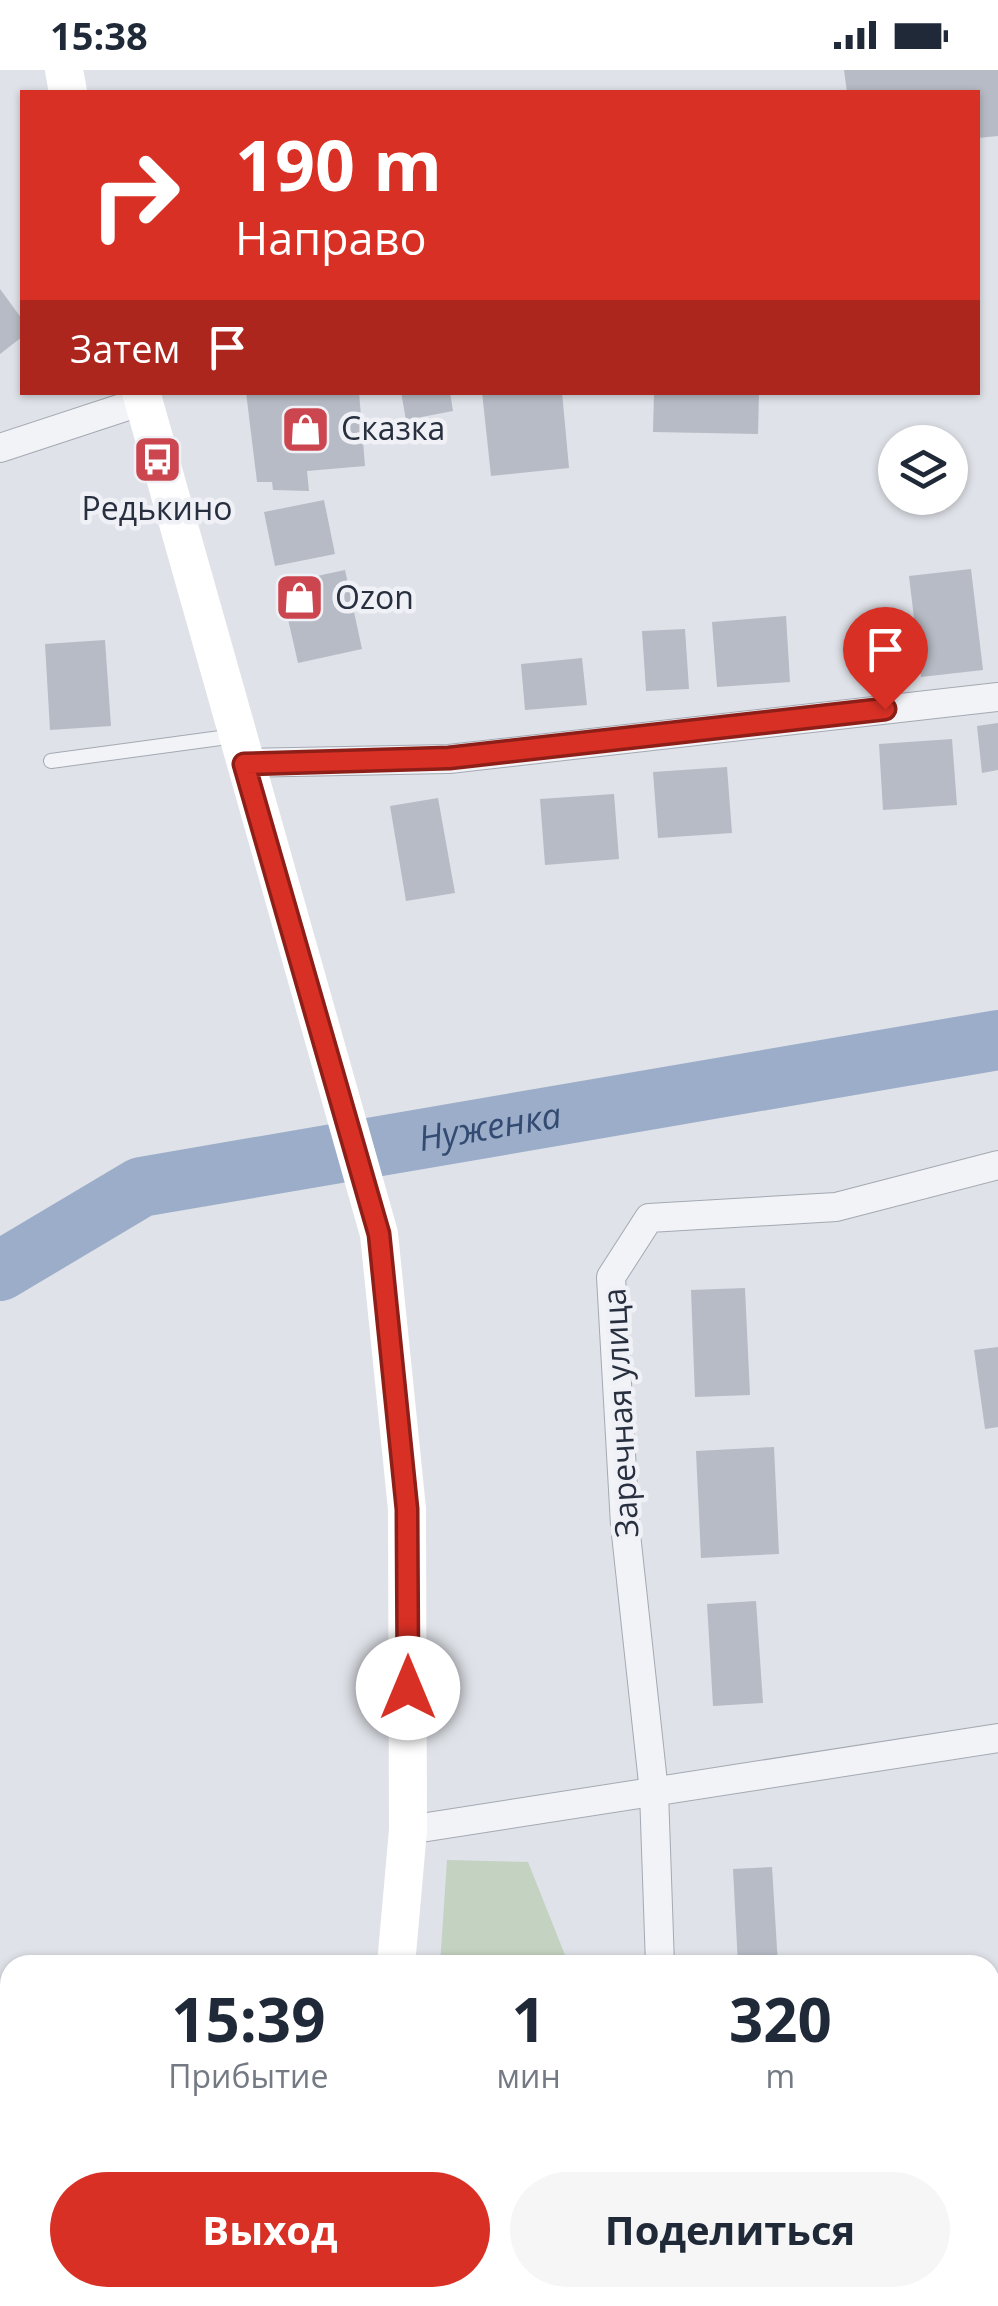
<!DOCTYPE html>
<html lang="ru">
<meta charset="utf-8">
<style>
:root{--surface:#fff;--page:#f6f6f7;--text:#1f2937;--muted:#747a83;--accent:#d93025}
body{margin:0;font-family:"Open Sans",sans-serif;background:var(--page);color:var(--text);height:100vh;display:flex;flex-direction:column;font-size:38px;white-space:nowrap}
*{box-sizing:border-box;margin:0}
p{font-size:32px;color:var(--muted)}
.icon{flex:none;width:55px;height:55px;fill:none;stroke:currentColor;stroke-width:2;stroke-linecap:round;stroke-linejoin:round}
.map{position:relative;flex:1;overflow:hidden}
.panel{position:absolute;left:0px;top:1885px;width:1000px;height:352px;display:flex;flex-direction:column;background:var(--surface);border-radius:30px 30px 0 0;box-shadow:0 2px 8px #0004}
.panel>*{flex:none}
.banner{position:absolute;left:20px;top:20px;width:960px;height:305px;border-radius:0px;box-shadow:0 2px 8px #0004;background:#d93025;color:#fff;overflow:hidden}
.tools{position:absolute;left:878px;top:355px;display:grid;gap:20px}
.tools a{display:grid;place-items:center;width:90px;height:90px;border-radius:50%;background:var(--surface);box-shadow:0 2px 8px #0004;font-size:50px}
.pin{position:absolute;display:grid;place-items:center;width:85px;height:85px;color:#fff;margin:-102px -42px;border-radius:50% 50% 50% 0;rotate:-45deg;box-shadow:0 0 10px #0007}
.pin .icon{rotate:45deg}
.me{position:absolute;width:110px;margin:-55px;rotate:0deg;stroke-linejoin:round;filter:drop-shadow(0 0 8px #0008)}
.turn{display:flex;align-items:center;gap:35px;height:210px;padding:0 50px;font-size:45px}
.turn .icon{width:130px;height:130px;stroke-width:2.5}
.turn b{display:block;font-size:70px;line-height:85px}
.then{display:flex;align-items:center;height:95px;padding:0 50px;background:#0003;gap:20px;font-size:38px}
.eta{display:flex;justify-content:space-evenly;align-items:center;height:170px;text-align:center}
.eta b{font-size:60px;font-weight:700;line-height:70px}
.primary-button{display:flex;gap:20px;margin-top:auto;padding:20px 50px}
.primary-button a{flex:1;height:115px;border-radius:60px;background:var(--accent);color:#fff;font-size:40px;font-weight:700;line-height:115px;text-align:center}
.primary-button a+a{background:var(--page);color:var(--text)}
.status{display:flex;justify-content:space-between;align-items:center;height:70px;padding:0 50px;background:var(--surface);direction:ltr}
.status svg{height:28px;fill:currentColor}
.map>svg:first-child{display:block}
</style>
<div class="status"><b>15:38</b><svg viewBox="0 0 49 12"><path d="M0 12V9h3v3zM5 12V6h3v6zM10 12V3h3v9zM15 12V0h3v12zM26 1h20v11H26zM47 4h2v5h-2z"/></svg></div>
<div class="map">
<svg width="998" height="2236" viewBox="0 0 998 2236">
<rect width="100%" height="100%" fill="#dfe2e8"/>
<g fill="#c4d2c1">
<path d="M447,1790L528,1792L569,1895H440Z"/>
<path d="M998,2138V2236H660L690,2228H990V2140Z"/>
<path d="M34,2228H96L102,2236H20Z"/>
<path d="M225,2228H322V2236H224Z"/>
<path d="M419,2228H528L529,2236H418Z"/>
</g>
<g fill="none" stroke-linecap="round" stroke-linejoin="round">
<path stroke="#9badc8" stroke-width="60" id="s1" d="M0,1201L141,1117L998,970"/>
</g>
<g fill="#b7bbc5">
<path d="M844,0H998V66L978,68V22H847Z"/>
<path d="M0,219L22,249V267L0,284Z"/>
<path d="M246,322H359L365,396L307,401L309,421L273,420L272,412H257Z"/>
<path d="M401,322H450L453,341L406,350Z"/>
<path d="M482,322H562L569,398L491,406Z"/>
<path d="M654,322H759L758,364L653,362Z"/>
<path d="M324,430L335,484L275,496L264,442Z"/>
<path d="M971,499L983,600L921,607L909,506Z"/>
<path d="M345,500L362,579L298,593L280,514Z"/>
<path d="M786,546L790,612L717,617L712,552Z"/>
<path d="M685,559L689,619L646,621L642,561Z"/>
<path d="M105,570L111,656L50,660L45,574Z"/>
<path d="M582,588L587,635L525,640L521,594Z"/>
<path d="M998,653V700L982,703L977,656Z"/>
<path d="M952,669L957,735L883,740L879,674Z"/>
<path d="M727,697L732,763L658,768L653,702Z"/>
<path d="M614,724L619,789L545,795L540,729Z"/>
<path d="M438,728L455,823L406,831L390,736Z"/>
<path d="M745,1218L750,1325L695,1327L691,1220Z"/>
<path d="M998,1277V1357L985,1359L974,1280Z"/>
<path d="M774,1377L779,1484L701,1488L696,1381Z"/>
<path d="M756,1531L763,1633L713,1636L707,1534Z"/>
<path d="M772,1797L778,1895H738L733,1799Z"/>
</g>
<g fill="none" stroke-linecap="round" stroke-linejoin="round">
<defs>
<path id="lane" d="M51,691L235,666"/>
<g id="street">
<path d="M0,378L143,331"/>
<path d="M244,693L449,689L998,627"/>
<path d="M408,1760L998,1668"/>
<path d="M660,1895L654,1722L625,1455L611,1207L649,1148L836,1137L998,1095"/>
</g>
</defs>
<use href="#lane" stroke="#a4a9b2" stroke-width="16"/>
<use href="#street" stroke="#a4a9b2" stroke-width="30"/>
<path stroke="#bdc0c7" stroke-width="6" stroke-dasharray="8 8" stroke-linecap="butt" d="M0,2139L10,2133"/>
<use href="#lane" stroke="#f2f3f7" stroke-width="14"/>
<use href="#street" stroke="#f2f3f7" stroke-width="28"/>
<g stroke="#fff" stroke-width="38">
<path d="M64,0L68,22"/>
<path d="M141,322L379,1164L407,1439L408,1760L396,1895"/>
<path d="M368,2236V2228"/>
</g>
</g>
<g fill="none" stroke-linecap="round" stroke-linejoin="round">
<defs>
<path id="route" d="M408,1618L407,1439L379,1164L244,694L449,688L885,639"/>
</defs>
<use href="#route" stroke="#8d1f18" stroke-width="25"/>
<use href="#route" stroke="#d93025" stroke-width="18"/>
</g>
<defs>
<symbol id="shop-square" viewBox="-11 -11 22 22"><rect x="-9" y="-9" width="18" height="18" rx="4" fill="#cc464f" stroke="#eff1f6"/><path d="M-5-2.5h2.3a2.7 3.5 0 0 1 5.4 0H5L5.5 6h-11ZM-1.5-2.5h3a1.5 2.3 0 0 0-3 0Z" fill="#fff"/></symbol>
<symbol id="bus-square" viewBox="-11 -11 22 22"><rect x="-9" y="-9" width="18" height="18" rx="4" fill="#cc464f" stroke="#eff1f6"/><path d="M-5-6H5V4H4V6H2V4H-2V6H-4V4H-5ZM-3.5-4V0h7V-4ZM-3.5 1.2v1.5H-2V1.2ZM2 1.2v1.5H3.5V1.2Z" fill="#fff"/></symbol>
</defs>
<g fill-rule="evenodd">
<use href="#shop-square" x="278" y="332" width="55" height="55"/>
<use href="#bus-square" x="130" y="362" width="55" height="55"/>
<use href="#shop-square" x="272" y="500" width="55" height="55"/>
</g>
<g text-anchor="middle" stroke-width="9" stroke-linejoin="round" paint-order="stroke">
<g font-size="32" fill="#282f3f" stroke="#eff1f6" text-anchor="start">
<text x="341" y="370">Сказка</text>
<text x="157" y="450" text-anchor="middle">Редькино</text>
<text x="335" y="539">Ozon</text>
</g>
<g font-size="32" fill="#282f3f" stroke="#eff1f6">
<text transform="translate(621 1343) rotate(-93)" y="11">Заречная улица</text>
</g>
<g font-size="35" font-style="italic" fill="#334a72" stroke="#eff1f6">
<text dy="12" stroke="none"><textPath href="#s1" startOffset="518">Нуженка</textPath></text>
</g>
</g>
</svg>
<div class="tools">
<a><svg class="icon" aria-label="layers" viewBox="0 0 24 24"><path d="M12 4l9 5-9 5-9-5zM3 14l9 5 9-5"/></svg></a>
</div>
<div class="pin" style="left:885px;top:639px;background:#d93025"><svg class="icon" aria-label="arrive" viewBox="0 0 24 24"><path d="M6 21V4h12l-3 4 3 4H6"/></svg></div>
<svg class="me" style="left:408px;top:1618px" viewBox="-20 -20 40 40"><circle r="19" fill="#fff"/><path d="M0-13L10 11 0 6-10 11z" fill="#d93025"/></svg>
<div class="banner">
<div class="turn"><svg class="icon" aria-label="right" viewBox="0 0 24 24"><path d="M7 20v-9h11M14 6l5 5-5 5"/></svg><div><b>190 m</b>Направо</div></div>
<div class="then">Затем<svg class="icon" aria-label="arrive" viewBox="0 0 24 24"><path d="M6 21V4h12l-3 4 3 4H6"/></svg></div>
</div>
<section class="panel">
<div class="eta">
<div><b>15:39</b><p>Прибытие</p></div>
<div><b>1</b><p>мин</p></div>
<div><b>320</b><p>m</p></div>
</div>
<div class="primary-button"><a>Выход</a><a>Поделиться</a></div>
</section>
</div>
